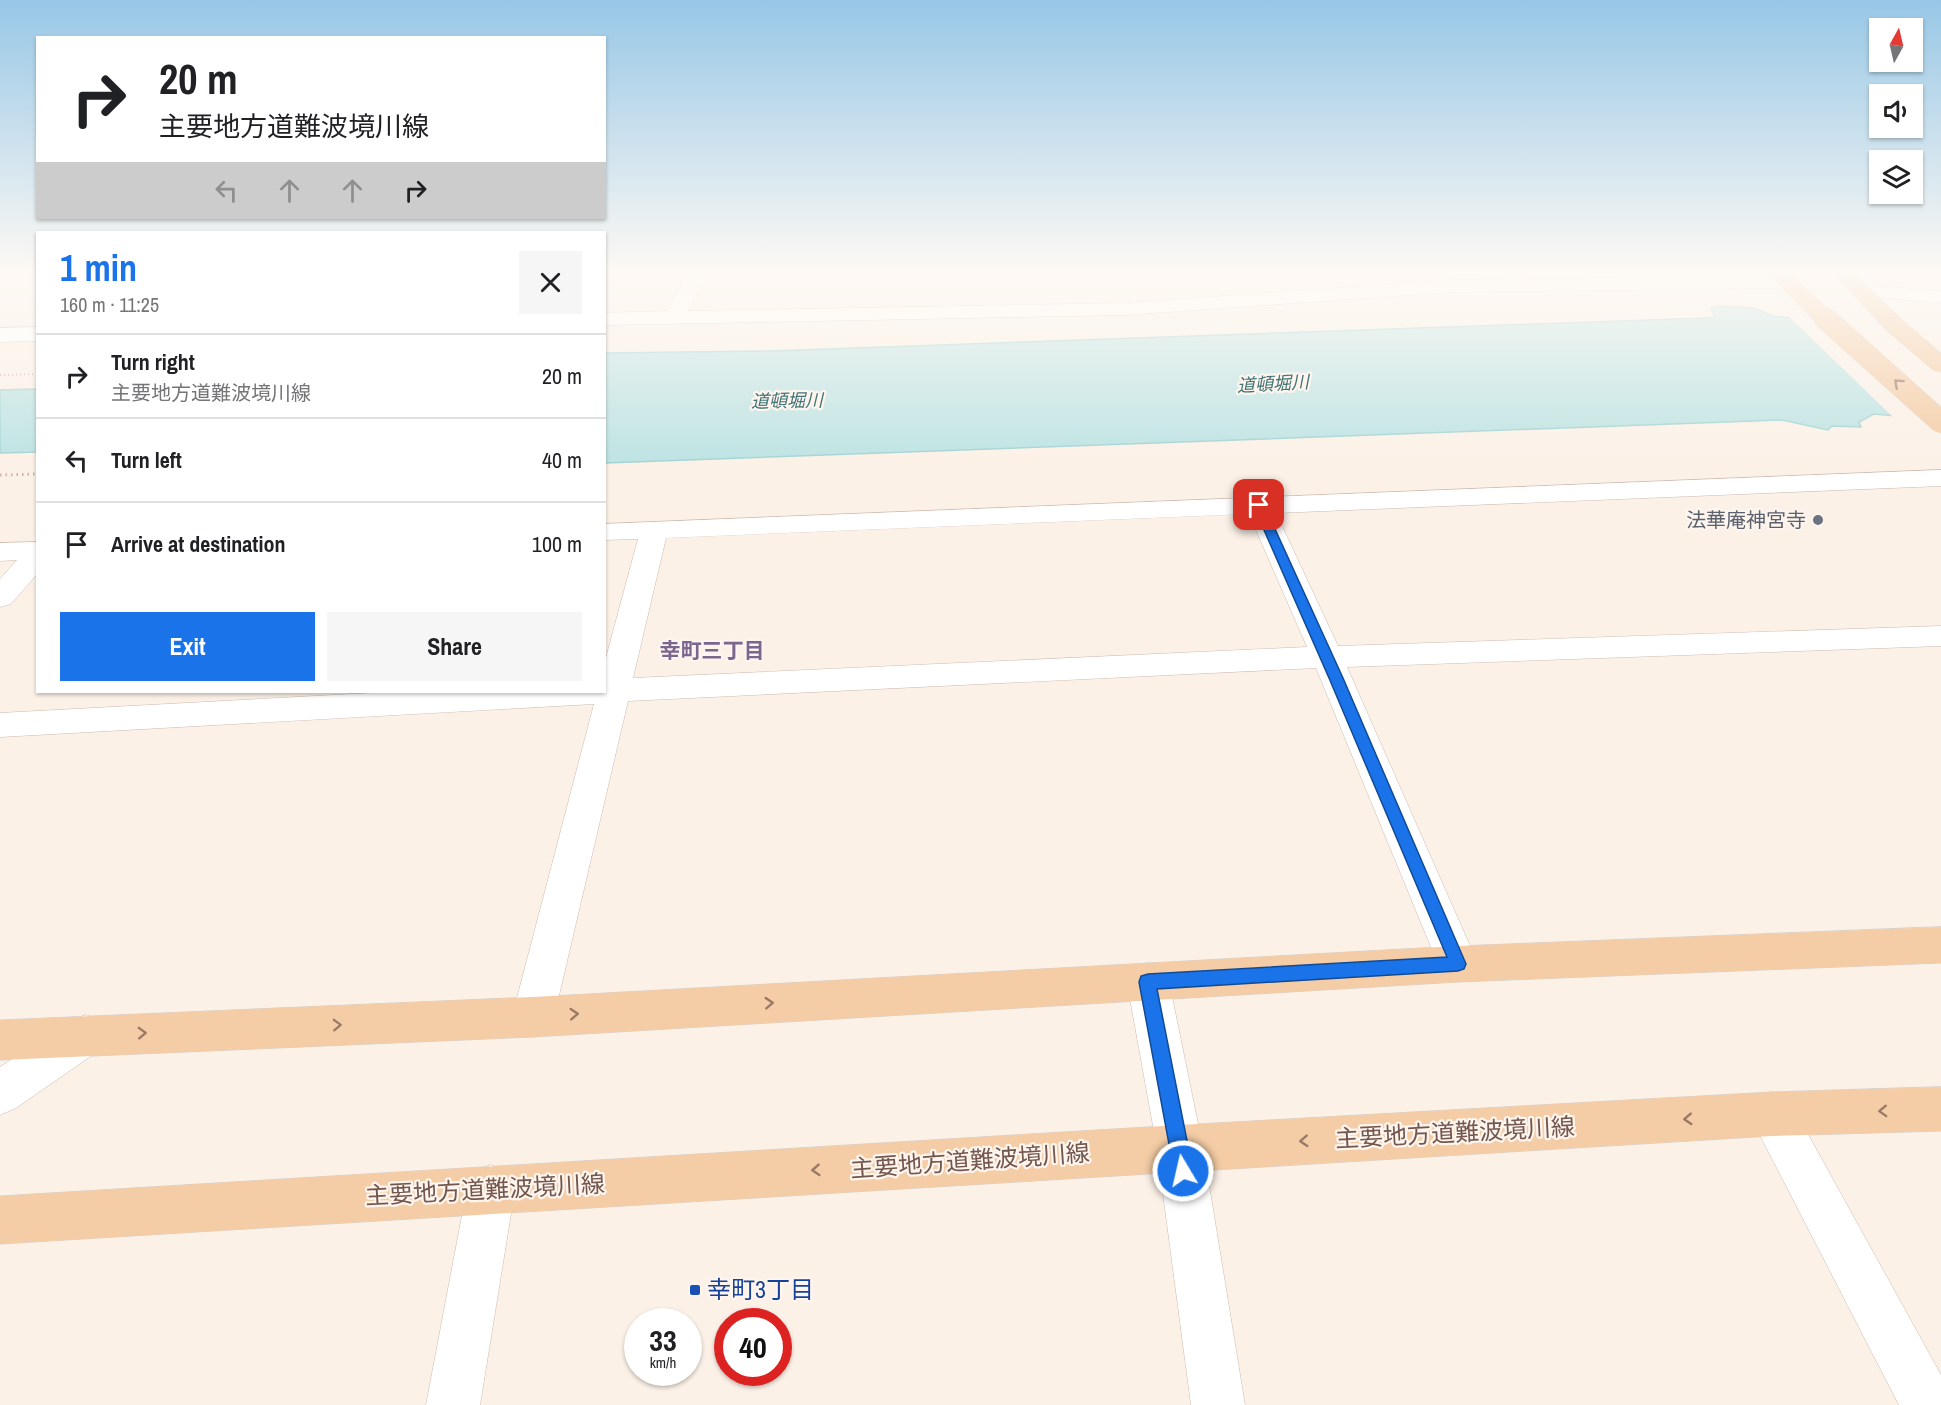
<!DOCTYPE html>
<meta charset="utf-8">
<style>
:root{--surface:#fff;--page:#f6f6f6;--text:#202124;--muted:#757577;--line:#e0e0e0;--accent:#1a73e8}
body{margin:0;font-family:"Archivo Narrow","Noto Sans JP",sans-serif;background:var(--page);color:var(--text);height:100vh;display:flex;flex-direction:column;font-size:22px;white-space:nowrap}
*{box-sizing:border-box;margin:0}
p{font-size:20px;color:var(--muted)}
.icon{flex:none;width:33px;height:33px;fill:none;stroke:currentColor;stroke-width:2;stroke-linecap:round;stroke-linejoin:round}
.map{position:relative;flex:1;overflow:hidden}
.details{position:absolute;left:36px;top:231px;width:570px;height:462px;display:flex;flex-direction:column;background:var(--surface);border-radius:0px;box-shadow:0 2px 4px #0004}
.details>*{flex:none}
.guide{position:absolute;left:36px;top:36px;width:570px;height:183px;border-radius:0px;box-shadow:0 2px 4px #0004;background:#fff;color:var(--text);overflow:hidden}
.needle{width:39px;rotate:8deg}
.buttons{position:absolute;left:1869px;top:18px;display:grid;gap:12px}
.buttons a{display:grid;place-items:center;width:54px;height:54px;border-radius:0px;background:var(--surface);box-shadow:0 2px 4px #0004;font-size:30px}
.speed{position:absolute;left:624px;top:1308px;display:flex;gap:12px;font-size:30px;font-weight:700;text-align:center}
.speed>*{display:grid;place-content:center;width:78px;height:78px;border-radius:50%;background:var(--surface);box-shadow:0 2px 4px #0004;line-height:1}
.speed small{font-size:15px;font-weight:400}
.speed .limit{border:9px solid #d22;background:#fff;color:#111}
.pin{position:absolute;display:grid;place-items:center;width:51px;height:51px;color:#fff;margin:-26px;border-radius:12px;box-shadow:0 3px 9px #0006}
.me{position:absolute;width:66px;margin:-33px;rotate:351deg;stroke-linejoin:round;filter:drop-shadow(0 0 4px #0008)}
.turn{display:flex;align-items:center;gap:21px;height:126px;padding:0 24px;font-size:27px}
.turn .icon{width:78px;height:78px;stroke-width:2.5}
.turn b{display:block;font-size:42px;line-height:51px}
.lanes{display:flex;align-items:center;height:57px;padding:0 24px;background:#0003;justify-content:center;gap:30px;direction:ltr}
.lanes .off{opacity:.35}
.round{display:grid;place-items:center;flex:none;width:63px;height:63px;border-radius:0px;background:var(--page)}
.summary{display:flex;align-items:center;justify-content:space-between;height:102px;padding:0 24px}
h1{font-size:36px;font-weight:800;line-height:45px;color:var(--accent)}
.cta{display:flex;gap:12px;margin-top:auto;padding:12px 24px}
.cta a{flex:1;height:69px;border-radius:0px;background:var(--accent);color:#fff;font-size:24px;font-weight:800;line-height:69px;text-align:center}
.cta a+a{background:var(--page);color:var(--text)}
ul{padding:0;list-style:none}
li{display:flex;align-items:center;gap:18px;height:84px;padding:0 24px;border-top:2px solid var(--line)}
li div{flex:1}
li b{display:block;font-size:22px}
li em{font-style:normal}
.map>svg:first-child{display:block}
</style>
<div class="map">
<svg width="1941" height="1405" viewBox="0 0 1941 1405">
<rect width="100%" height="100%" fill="#fbf1e7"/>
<g fill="#bde3e3" stroke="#a4d3d4" stroke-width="1.5">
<path d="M1718,306L1754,308L1773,316L1791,318L1941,420L1874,414L1859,422L1861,427L1832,426L1828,430L1782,420L605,463L604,353L771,351L1705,318L1715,317L1711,308Z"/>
<path d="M37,389V452L0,453V390Z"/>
</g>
<path fill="#fbf1e7" d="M1787,315L1941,332V423L1894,418Z"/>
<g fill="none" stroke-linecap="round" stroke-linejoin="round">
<defs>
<g id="minor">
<path d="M690,270H710L688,311L1126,303L1453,280L1786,276L1793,278L1796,282L1793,286L1786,288L1453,292L1126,315L604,325V313L666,311Z"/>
<path d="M1854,270H1874L1878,275L1874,286L1941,291V303L1854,295L1851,291L1858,275Z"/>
<path d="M38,327V341L0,342V328Z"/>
<path d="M1941,470V486L1276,513L1338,646L1941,626V646L1347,667L1478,964L1472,977L1458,982L1444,977L1438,964L1316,668L628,701L554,1017L548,1031L533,1037L518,1031L512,1017L594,704L0,737V713L390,692H604V665L638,539L604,540V524ZM1249,514L1307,647L633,678L666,538Z"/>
<path d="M38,542V573L11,604L0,607V579L17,560L0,561V543Z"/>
<path d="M1148,963L1163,969L1169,982L1203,1148L1245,1405H1191L1157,1148L1127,982L1133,969Z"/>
<path d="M86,1015L101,1021L107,1035L101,1049L16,1108L0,1115V1067L71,1021Z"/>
<path d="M1772,1092L1788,1098L1941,1375V1405H1899L1749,1114L1756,1098Z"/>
<path d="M491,1165L508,1172L515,1189L480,1405H426L467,1189L474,1172Z"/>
</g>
<g id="major">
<path d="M1765,270H1786L1833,313L1836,318L1833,323L1825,324L1817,323Z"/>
<path d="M1831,270H1852L1901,319L1941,353V372L1933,370L1885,329Z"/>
<path d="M1941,927V963L1458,982L533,1037L0,1060V1020L533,997L1458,946Z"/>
<path d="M1941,1087V1131L1772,1136L0,1244V1196L1180,1125L1772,1092Z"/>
</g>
</defs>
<use href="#minor" stroke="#cebab1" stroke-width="1"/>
<use href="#major" stroke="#d8d0cd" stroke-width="1"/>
<path stroke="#d3b0a4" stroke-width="2" stroke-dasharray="1 3" stroke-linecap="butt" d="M0,375L38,374"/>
<path stroke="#d3b0a4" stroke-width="3" stroke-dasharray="1.5 4" stroke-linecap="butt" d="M0,475L38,474"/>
<use href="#minor" fill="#fff" fill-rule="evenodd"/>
<use href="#major" fill="#f4cca5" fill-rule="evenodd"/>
<defs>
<path id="major-bridge" d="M1825,318L1941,422"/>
</defs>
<use href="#major-bridge" stroke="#d8d0cd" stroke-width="23" stroke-linecap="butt"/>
<use href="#major-bridge" stroke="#f4cca5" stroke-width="22"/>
</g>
<defs><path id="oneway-chevron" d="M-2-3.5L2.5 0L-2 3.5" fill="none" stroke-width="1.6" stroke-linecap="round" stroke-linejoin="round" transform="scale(1.5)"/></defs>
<g stroke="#9a7967">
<use href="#oneway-chevron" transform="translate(1898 383) rotate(-138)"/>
<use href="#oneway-chevron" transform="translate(769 1003) rotate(-3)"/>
<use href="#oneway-chevron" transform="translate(574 1014) rotate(-3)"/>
<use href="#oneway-chevron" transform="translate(337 1025) rotate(-2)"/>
<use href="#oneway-chevron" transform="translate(142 1033) rotate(-2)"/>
<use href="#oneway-chevron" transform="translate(1883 1111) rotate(178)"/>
<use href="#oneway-chevron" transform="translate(1688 1119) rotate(177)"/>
<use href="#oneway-chevron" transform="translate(1304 1141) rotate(177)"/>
<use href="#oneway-chevron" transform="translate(816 1170) rotate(176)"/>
</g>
<linearGradient id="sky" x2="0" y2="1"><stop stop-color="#97c7e6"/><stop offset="0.58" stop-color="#fdf9f4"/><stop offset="1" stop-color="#fdf9f4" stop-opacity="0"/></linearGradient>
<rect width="1941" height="466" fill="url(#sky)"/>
<path fill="#1a73e8" stroke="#114b97" stroke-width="1.5" d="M1259,502L1264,505L1343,678L1466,964L1464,969L1458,971L1157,989L1193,1171L1190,1178L1183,1181L1176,1178L1174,1171L1139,982L1141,976L1148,974L1447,957L1329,678L1253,505Z"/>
<circle fill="#6b7280" stroke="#fef5ee" stroke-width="2" cx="1818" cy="520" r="6"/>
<rect fill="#1a4fb4" stroke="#fef5ee" stroke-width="2" x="689" y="1284" width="12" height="12" rx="3"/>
<g text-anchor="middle" stroke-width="4.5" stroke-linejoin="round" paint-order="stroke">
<g font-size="18" font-style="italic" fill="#427577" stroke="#fef5ee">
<text transform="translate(1273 384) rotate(-3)" y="6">道頓堀川</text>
<text transform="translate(787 401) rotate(-1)" y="6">道頓堀川</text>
</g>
<g font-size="20" fill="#5b616d" stroke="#fef5ee" text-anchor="end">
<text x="1806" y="527">法華庵神宮寺</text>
</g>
<g font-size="21" font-weight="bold" fill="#7b668f" stroke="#fef5ee">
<text x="712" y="658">幸町三丁目</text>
</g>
<g font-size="24" fill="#73564d" stroke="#fef5ee">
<text transform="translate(1455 1133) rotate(-3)" y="8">主要地方道難波境川線</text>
<text transform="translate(970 1161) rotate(-4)" y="8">主要地方道難波境川線</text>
<text transform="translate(485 1190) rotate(-3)" y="8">主要地方道難波境川線</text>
</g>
<g font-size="24" fill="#164399" stroke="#fef5ee" text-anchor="start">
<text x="707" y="1298">幸町3丁目</text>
</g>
</g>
</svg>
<div class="buttons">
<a><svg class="needle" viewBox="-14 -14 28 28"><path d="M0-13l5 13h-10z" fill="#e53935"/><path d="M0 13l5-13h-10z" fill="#757577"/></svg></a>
<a><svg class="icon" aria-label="sound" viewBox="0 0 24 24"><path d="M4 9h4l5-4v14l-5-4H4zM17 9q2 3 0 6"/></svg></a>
<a><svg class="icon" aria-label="layers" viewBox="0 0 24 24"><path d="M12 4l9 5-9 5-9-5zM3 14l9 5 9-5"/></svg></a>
</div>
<div class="speed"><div>33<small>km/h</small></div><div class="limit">40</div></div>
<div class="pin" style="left:1259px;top:505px;background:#d93025"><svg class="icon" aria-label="arrive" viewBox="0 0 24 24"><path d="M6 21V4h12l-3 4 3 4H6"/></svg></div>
<svg class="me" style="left:1183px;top:1171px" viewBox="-20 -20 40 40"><circle r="17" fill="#1a73e8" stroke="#fff" stroke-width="3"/><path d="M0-11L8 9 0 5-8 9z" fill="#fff"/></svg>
<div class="guide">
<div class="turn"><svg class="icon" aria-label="right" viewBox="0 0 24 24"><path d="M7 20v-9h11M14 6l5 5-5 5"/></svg><div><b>20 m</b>主要地方道難波境川線</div></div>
<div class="lanes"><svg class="icon off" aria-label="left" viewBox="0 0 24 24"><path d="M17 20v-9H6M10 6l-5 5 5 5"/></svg><svg class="icon off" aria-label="ahead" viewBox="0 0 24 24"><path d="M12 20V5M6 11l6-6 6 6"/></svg><svg class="icon off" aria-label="ahead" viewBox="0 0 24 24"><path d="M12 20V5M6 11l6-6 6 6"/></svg><svg class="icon" aria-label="right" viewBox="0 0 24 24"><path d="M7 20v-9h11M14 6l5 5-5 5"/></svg></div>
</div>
<section class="details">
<div class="summary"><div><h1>1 min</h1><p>160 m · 11:25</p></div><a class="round"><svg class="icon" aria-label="close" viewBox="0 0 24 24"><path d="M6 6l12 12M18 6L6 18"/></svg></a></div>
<ul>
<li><svg class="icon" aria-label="right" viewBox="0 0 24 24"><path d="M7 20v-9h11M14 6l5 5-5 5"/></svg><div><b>Turn right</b><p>主要地方道難波境川線</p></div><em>20 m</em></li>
<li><svg class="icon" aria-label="left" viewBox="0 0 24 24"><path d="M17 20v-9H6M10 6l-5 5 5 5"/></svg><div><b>Turn left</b></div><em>40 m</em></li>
<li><svg class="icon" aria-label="arrive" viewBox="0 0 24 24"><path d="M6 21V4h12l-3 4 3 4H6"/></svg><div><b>Arrive at destination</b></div><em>100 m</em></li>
</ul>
<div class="cta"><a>Exit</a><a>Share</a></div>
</section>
</div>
